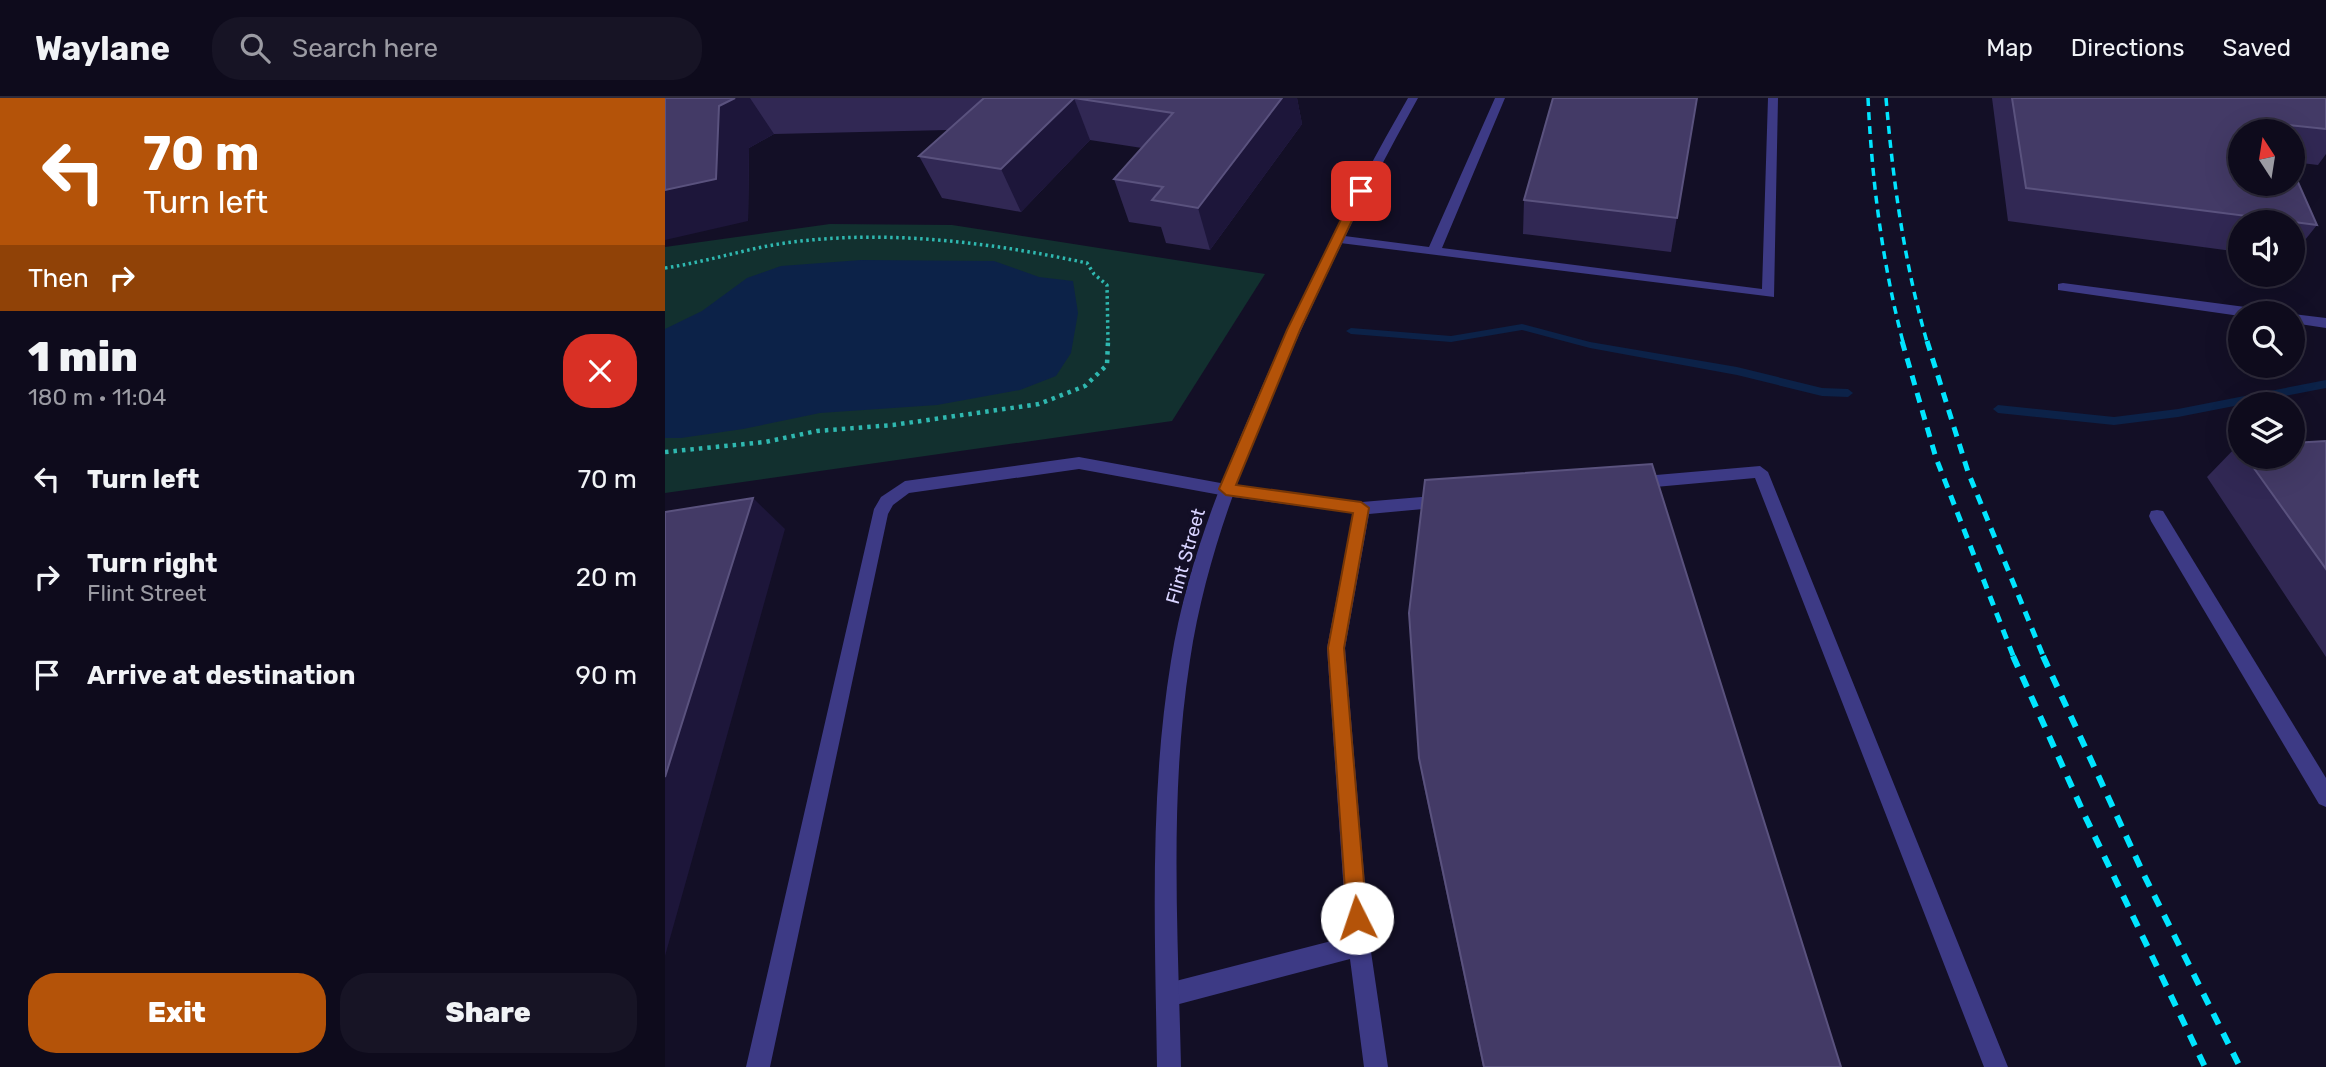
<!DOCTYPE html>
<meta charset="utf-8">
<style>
:root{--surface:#0e0b1c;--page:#171425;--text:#f1f3f6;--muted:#9b9ba3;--line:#2e2b3b;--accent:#b45309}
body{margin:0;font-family:Rubik,sans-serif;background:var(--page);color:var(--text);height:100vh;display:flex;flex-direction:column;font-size:26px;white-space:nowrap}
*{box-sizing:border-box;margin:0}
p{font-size:23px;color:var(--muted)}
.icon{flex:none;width:38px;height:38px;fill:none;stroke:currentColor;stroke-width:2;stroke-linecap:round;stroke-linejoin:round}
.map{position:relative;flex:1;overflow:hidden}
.drawer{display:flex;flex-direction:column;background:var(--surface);width:665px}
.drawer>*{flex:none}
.top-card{background:#b45309;color:#fff;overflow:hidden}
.needle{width:46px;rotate:348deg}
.controls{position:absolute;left:1563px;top:21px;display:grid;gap:14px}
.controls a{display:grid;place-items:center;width:77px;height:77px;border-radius:50%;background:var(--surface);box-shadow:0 7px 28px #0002,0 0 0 2px var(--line);font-size:35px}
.pin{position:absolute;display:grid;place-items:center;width:60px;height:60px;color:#fff;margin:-30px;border-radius:14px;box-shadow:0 4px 10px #0006}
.me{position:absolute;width:77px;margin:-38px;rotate:356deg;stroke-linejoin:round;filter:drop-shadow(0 0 5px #0008)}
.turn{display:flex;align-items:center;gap:24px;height:147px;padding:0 28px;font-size:32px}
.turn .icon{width:91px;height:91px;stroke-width:2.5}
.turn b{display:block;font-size:49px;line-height:60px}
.then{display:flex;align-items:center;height:66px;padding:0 28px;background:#0003;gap:14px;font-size:26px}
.round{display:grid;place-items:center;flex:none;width:74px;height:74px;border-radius:28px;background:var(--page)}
.head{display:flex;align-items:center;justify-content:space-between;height:119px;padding:0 28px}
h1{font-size:42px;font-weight:800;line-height:52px}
.action{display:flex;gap:14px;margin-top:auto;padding:14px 28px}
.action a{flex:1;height:80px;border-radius:28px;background:var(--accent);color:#fff;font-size:28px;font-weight:800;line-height:80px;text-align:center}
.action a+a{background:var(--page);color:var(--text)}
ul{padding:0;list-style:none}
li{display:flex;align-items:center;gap:21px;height:98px;padding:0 28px}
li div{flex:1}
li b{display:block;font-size:26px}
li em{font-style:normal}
header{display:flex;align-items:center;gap:42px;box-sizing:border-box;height:98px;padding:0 35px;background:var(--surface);border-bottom:2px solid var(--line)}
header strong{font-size:33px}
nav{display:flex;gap:38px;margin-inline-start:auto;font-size:24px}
.search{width:490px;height:63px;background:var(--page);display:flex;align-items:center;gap:18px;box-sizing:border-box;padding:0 24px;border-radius:28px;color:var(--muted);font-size:26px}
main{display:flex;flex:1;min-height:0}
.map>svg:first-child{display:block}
</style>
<header>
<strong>Waylane</strong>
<div class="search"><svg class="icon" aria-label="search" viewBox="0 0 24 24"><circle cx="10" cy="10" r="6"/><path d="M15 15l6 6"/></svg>Search here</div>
<nav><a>Map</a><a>Directions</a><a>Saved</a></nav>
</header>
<main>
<section class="drawer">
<div class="top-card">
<div class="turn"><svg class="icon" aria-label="left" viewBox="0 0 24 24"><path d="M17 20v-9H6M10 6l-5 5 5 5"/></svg><div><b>70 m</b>Turn left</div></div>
<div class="then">Then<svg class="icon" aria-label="right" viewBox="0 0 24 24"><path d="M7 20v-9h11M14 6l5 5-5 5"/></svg></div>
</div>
<div class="head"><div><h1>1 min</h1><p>180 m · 11:04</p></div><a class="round" style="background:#d93025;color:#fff"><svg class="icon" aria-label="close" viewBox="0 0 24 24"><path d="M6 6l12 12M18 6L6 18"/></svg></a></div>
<ul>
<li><svg class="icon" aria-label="left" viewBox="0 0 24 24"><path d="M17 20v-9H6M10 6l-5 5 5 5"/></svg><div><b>Turn left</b></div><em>70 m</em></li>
<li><svg class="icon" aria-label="right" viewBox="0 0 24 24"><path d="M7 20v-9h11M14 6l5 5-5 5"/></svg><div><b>Turn right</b><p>Flint Street</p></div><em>20 m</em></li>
<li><svg class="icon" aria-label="arrive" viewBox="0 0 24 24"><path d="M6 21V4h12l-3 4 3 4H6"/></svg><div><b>Arrive at destination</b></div><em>90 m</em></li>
</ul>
<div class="action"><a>Exit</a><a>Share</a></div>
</section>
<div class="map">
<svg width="1661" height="969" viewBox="0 0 1661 969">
<rect width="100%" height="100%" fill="#130f26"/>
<path fill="#12302f" d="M165,126L287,127L600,176L507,323L0,395V149Z"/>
<path fill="#0c2248" d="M196,162L329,163L374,179L408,183L413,215L406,255L391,278L355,292L272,307L155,315L78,331L16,340H0V231L37,213L82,180L116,168Z"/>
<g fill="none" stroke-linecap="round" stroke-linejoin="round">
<g fill="#0c2248" fill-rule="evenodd">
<path d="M857,226L925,244L1072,269L1157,290L1183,291L1188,295L1183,299L1157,298L1072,277L925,250L857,232L786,244L686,236L681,233L686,230L786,238Z"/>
<path d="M1661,282V290L1513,319L1449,327L1333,315L1328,311L1333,307L1449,319L1513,311Z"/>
</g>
<path stroke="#2fb8b0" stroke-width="3.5" stroke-dasharray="2.5 3.5" stroke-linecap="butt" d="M0,170C41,164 80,151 120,145C221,131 323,144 422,165L429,176L442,187L443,244"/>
<path stroke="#2fb8b0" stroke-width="4.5" stroke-dasharray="3.5 5" stroke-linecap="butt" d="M0,354L100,344L152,333L228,327L374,306L420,288L442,267L443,243"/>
<g fill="#3d3a85" fill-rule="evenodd">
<path d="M830,0H840L777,150L1097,191L1103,0H1113L1109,199L667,144V138L672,137L764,149Z"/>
<path d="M1398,185L1588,210L1595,215H1575V218L1393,192V186Z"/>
<path d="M1628,216L1661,220V230L1628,225Z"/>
<path d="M414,359L561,386L697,404L780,397L788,403L780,409L704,416L680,550L705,847L723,969H699L685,861L503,909L495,905L491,897L495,889L503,885L682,839L662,550L688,415L561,398L414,371L244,395L228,407L223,416L105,969H81L209,411L216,399L240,383Z"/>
<path d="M1095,368L1103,374L1343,969H1319L1090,380L968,391L960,385L968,379Z"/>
<path d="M1492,412L1498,413L1661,680V709L1654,706L1486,423L1484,418L1486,413Z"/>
</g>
<path fill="#3d3a85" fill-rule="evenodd" d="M743,0H753C703,89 658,181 617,275C577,367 540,462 525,562C504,696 513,834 516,969H492C490,834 484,697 506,563C520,476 552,392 587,312C632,205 685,101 743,0Z"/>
<g stroke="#00e5ff" stroke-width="3.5" stroke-dasharray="8 6" stroke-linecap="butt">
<path d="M1203,0C1207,83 1217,164 1238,244"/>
<path d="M1221,0C1228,83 1239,164 1262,244"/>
</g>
<g stroke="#00e5ff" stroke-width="5" stroke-dasharray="10 8" stroke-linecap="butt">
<path d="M1237,243L1271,360L1349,560"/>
<path d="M1262,243L1303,374L1379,560"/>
</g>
<g stroke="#00e5ff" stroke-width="6" stroke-dasharray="12 10" stroke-linecap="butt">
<path d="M1348,558L1420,718L1540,969"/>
<path d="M1378,558L1480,779L1575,969"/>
</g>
</g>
<g fill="#312854">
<path d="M0,0H632L637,26L545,152L501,145L496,129L464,124L449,81L477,50L425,42L356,114L277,100L254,58L283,32L109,36L84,50L83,123Z"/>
<path d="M1032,0L1006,154L858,136L859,102Z"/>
<path d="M1327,0H1661V56L1653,67L1628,64V33H1575L1652,127L1628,157V124H1575V154L1343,123Z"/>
<path d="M1661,343V559L1542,379L1573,347L1575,346V359H1628Z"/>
<path d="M754,660L1176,969H818L758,684Z"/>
</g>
<g fill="#1d163a">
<path d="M70,0H85L109,36L84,50L83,123L0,142V92L54,8Z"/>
<path d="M409,0L425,42L356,114L336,71Z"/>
<path d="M617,0H632L637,26L545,152L533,110Z"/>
<path d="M88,400L120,431L0,858V679Z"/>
</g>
<g fill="#433a66" stroke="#5a527e" stroke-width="2">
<path d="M0,0H70L54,8L51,81L0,92Z"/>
<path d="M319,0H617L533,110L487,102L498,89L449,81L508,15L409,0L336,71L254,58Z"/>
<path d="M888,0H1032L1012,120L859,102Z"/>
<path d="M1347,0H1661V31L1605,25L1609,33H1575V86H1628V73L1652,127L1361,90Z"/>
<path d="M1661,343V471L1581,359H1628V345Z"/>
<path d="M987,366L1176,969H819L754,660L744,515L760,382Z"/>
<path d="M88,400L0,679V414Z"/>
</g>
<path fill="#b45309" stroke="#753606" stroke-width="2" d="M696,90L701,93L635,232L571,387L696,404L704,410L679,550L702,820L699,827L692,830L685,827L682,820L663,550L688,415L561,397L554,391L622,232L690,93Z"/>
<g text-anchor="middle" stroke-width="7" stroke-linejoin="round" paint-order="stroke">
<g font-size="19" fill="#d9d4ff" stroke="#130f26">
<text transform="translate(520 458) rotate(-74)" y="7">Flint Street</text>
</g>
</g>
</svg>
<div class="controls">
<a><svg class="needle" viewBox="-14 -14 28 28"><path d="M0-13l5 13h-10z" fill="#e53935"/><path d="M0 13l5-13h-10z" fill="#9b9ba3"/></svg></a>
<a><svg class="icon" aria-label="sound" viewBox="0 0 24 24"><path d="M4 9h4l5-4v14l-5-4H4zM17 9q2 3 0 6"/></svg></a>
<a><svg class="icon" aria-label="search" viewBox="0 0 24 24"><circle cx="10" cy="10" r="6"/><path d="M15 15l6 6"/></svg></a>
<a><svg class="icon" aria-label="layers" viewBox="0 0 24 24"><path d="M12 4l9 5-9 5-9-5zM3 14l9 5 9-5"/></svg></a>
</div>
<div class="pin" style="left:696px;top:93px;background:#d93025"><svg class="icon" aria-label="arrive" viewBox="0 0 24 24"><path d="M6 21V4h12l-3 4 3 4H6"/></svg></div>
<svg class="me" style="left:692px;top:820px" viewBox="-20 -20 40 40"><circle r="19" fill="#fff"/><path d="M0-13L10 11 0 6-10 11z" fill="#b45309"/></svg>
</div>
</main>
